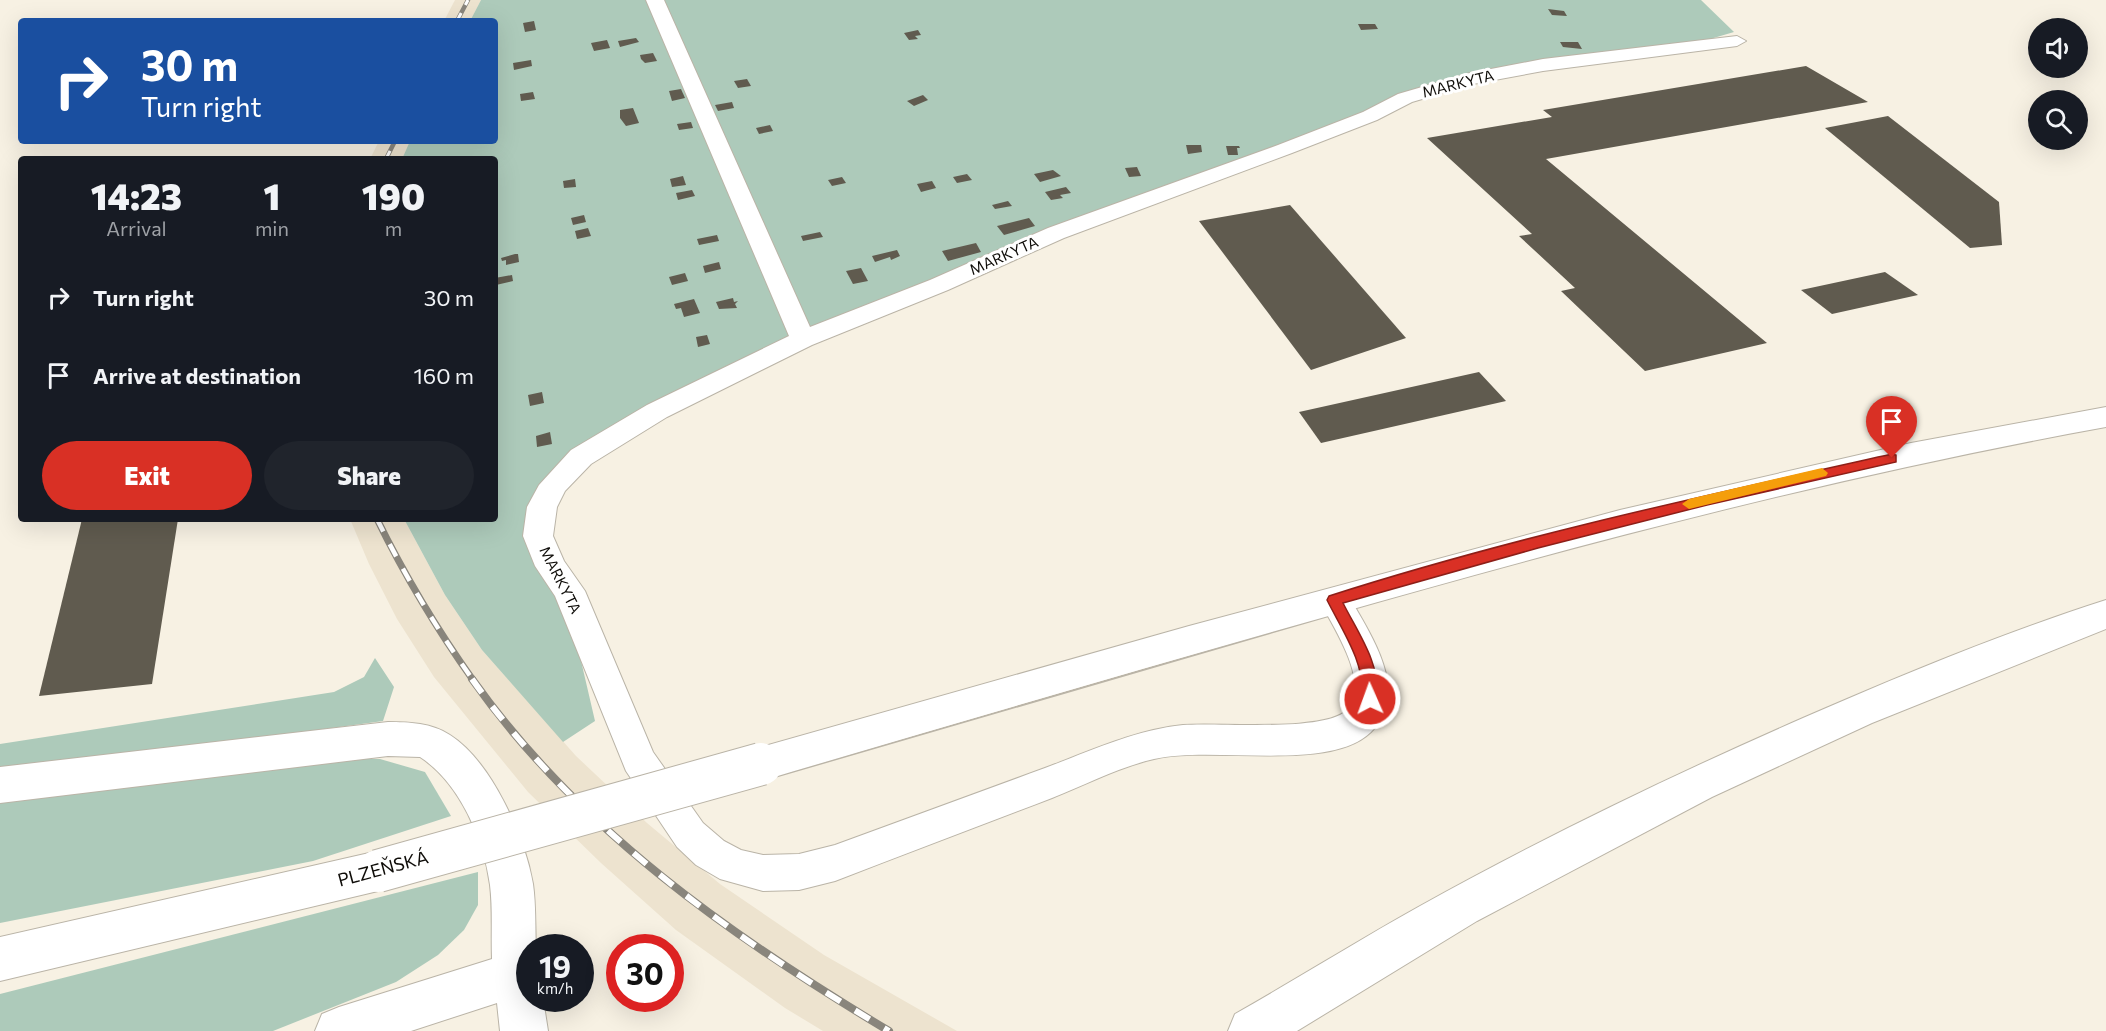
<!DOCTYPE html>
<meta charset="utf-8">
<style>
:root{--surface:#171b24;--page:#20242c;--text:#f1f3f6;--muted:#9ea1a6;--accent:#d93025}
body{margin:0;font-family:Commissioner,sans-serif;background:var(--page);color:var(--text);height:100vh;display:flex;flex-direction:column;font-size:22px;white-space:nowrap}
*{box-sizing:border-box;margin:0}
p{font-size:20px;color:var(--muted)}
.icon{flex:none;width:33px;height:33px;fill:none;stroke:currentColor;stroke-width:2;stroke-linecap:round;stroke-linejoin:round}
.map{position:relative;flex:1;overflow:hidden}
.side{position:absolute;left:18px;top:156px;width:480px;height:366px;display:flex;flex-direction:column;background:var(--surface);border-radius:6px;box-shadow:0 6px 24px #0002}
.side>*{flex:none}
.hud{position:absolute;left:18px;top:18px;width:480px;height:126px;border-radius:6px;box-shadow:0 6px 24px #0002;background:#1a4fa0;color:#fff;overflow:hidden}
.controls{position:absolute;left:2028px;top:18px;display:grid;gap:12px}
.controls a{display:grid;place-items:center;width:60px;height:60px;border-radius:50%;background:var(--surface);box-shadow:0 6px 24px #0002;font-size:30px}
.speed{position:absolute;left:516px;top:934px;display:flex;gap:12px;font-size:30px;font-weight:700;text-align:center}
.speed>*{display:grid;place-content:center;width:78px;height:78px;border-radius:50%;background:var(--surface);box-shadow:0 6px 24px #0002;line-height:1}
.speed small{font-size:15px;font-weight:400}
.speed .limit{border:9px solid #d22;background:#fff;color:#111}
.pin{position:absolute;display:grid;place-items:center;width:51px;height:51px;color:#fff;margin:-62px -26px;border-radius:50% 50% 50% 0;rotate:-45deg;box-shadow:0 0 6px #0007}
.pin .icon{rotate:45deg}
.me{position:absolute;width:66px;margin:-33px;rotate:358deg;stroke-linejoin:round;filter:drop-shadow(0 0 4px #0008)}
.turn{display:flex;align-items:center;gap:21px;height:126px;padding:0 24px;font-size:27px}
.turn .icon{width:78px;height:78px;stroke-width:2.5}
.turn b{display:block;font-size:42px;line-height:51px}
.eta{display:flex;justify-content:space-evenly;align-items:center;height:102px;text-align:center}
.eta b{font-size:36px;font-weight:800;line-height:42px}
.button{display:flex;gap:12px;margin-top:auto;padding:12px 24px}
.button a{flex:1;height:69px;border-radius:36px;background:var(--accent);color:#fff;font-size:24px;font-weight:800;line-height:69px;text-align:center}
.button a+a{background:var(--page);color:var(--text)}
ul{padding:0;list-style:none}
li{display:flex;align-items:center;gap:18px;height:78px;padding:0 24px}
li div{flex:1}
li b{display:block;font-size:22px}
li em{font-style:normal}
.map>svg:first-child{display:block}
</style>
<div class="map">
<svg width="2106" height="1031" viewBox="0 0 2106 1031">
<rect width="100%" height="100%" fill="#f7f1e3"/>
<g fill="#ede3cf">
<path d="M455,0H481L470,21H444Z"/>
<path d="M379,141H410L402,159H370Z"/>
<path d="M350,519H404L445,595L482,650L576,756L647,823L720,884L824,955L957,1031H823L785,1008L676,930L601,863L528,792L434,677L397,619L369,564Z"/>
</g>
<g fill="#adcaba">
<path d="M481,0H1701L1734,32L1676,49L1470,79L1056,233L587,444L542,481L530,519L540,566L575,635L595,721L563,742L482,650L445,595L404,519H495V159H402L410,141H495V21H470Z"/>
<path d="M375,658L394,687L383,721L0,774V744L334,692L364,677Z"/>
<path d="M315,758L380,759L425,772L451,816L313,861L0,923V802Z"/>
<path d="M478,872V905L464,930L438,955L396,982L273,1031H0V994Z"/>
</g>
<g fill="#605b4f">
<path d="M1548,9L1564,11L1567,16L1552,15Z"/>
<path d="M534,21L536,30L525,32L523,23Z"/>
<path d="M1358,24H1375L1378,29L1361,30Z"/>
<path d="M918,30L921,35L915,36L918,39L909,40L904,33Z"/>
<path d="M636,38L639,42L620,47L618,41Z"/>
<path d="M607,40L610,48L594,51L591,43Z"/>
<path d="M1560,42H1578L1582,49L1563,47Z"/>
<path d="M653,53L657,61L645,63L641,59L640,55Z"/>
<path d="M531,60L532,66L514,70L513,63Z"/>
<path d="M1806,66L1868,102L1546,159L1767,343L1645,371L1561,291L1575,288L1519,236L1532,234L1427,138L1552,117L1543,110Z"/>
<path d="M747,79L751,86L738,88L734,81Z"/>
<path d="M681,89L685,98L672,101L669,91Z"/>
<path d="M533,92L535,99L521,101L520,94Z"/>
<path d="M923,95L928,100L914,106L907,101Z"/>
<path d="M732,102L734,108L718,111L715,105Z"/>
<path d="M633,108L639,123L626,126L620,118V110Z"/>
<path d="M1888,116L1999,202L2002,245L1970,248L1825,128Z"/>
<path d="M691,122L693,128L679,130L677,124Z"/>
<path d="M770,125L773,131L759,134L756,128Z"/>
<path d="M1186,145H1201L1202,152L1188,154Z"/>
<path d="M1226,146H1239L1240,148H1237L1238,155H1228Z"/>
<path d="M1137,167L1141,176L1129,177L1125,168Z"/>
<path d="M1053,170L1061,176L1040,182L1034,174Z"/>
<path d="M967,174L972,180L957,183L953,177Z"/>
<path d="M683,176L686,185L672,187L670,179Z"/>
<path d="M842,177L846,183L832,186L828,180Z"/>
<path d="M575,179L576,187L564,188L563,181Z"/>
<path d="M932,181L936,188L921,192L917,184Z"/>
<path d="M1066,187L1071,193L1060,195L1063,198L1051,200L1045,192Z"/>
<path d="M692,190L695,196L678,200L676,193Z"/>
<path d="M1008,201L1012,206L995,209L992,205Z"/>
<path d="M1290,205L1406,338L1311,370L1199,221Z"/>
<path d="M584,215L586,222L573,225L571,218Z"/>
<path d="M1029,218L1035,226L1004,235L997,226Z"/>
<path d="M588,228L591,236L577,239L575,231Z"/>
<path d="M820,232L823,237L803,241L801,236Z"/>
<path d="M717,235L719,241L699,245L697,239Z"/>
<path d="M976,243L981,252L948,261L942,251Z"/>
<path d="M897,250L900,256L891,260L890,257L875,262L872,256Z"/>
<path d="M515,254H518L519,262L506,265V260L502,261L501,258Z"/>
<path d="M719,262L721,269L705,273L703,266Z"/>
<path d="M861,268L868,281L853,284L846,271Z"/>
<path d="M1885,272L1918,295L1832,314L1801,290Z"/>
<path d="M685,273L688,281L672,285L669,277Z"/>
<path d="M512,275L513,281L496,285L495,278Z"/>
<path d="M733,298L734,302L738,301L735,304L737,308L719,309L716,302Z"/>
<path d="M694,299L700,313L684,317L681,308L676,309L674,304Z"/>
<path d="M707,335L710,344L698,347L696,337Z"/>
<path d="M1479,372L1506,401L1321,443L1299,412Z"/>
<path d="M542,392L544,403L530,406L528,395Z"/>
<path d="M550,432L552,444L537,447L536,436Z"/>
<path d="M82,519H178L152,684L39,696Z"/>
</g>
<g fill="none" stroke-linecap="round" stroke-linejoin="round">
<defs>
<path id="street" d="M646,0H664L810,327L930,280L1048,228L1278,145L1363,112L1398,94L1470,73L1543,59L1737,36L1746,41L1737,46L1543,71L1473,84L1412,102L1377,120L1292,153L1064,238L948,290L812,345L667,417L591,464L565,491L557,507L553,536L564,561L585,591L653,752L703,823L724,841L741,850L763,855L799,854L835,845C905,819 975,794 1045,768C1090,751 1135,730 1183,725C1219,722 1328,733 1348,709C1371,682 1332,625 1319,600L1324,591L1335,588L1346,591C1367,630 1413,691 1371,732C1329,773 1212,745 1154,759C1119,767 1085,785 1052,798C979,826 907,853 835,881L799,890L763,891L720,879L696,865L677,847L626,771L555,596L535,566L523,536L527,507L539,485L571,450L647,405L789,336Z"/>
<g id="secondary">
<path d="M2106,407V427C1842,475 1583,543 1325,617C1137,670 949,725 761,781L747,776L741,764L747,752L761,747L1189,626L1620,510L1911,443Z"/>
<path d="M388,722C409,722 432,723 450,735C491,761 525,837 533,884C536,905 535,927 536,948H530V999H543L548,1031H500L497,1003L411,1031H315L322,1014L339,1007L492,959C491,934 493,909 490,885C484,840 460,783 420,757L388,756L0,803V767Z"/>
<path d="M378,851L393,857L399,871L393,885L378,891L0,981V937Z"/>
</g>
<path id="primary" d="M2106,600V629L1872,723L1712,797L1477,921L1297,1031H1228L1235,1014C1297,979 1357,941 1420,906C1544,837 1673,775 1803,718C1902,675 2003,633 2106,600Z"/>
</defs>
<use href="#street" stroke="#bab4a7" stroke-width="2"/>
<use href="#secondary" stroke="#bab4a7" stroke-width="2"/>
<use href="#primary" stroke="#bab4a7" stroke-width="2"/>
<use href="#street" fill="#fff" fill-rule="evenodd"/>
<use href="#secondary" fill="#fff" fill-rule="evenodd"/>
<use href="#primary" fill="#fff" fill-rule="evenodd"/>
<defs>
<g id="rail-far2">
<path d="M457,21L468,0"/>
<path d="M386,159L395,141"/>
</g>
<path id="rail-far1" d="M377,519C405,576 436,628 473,680"/>
<path id="rail" d="M472,679C579,830 732,937 889,1031"/>
</defs>
<use href="#rail-far2" stroke="#89857c" stroke-width="4.5"/>
<use href="#rail-far1" stroke="#89857c" stroke-width="7"/>
<use href="#rail" stroke="#89857c" stroke-width="8"/>
<use href="#rail-far2" stroke="#fff" stroke-width="3" stroke-dasharray="9" stroke-linecap="butt"/>
<use href="#rail-far1" stroke="#fff" stroke-width="4.5" stroke-dasharray="14" stroke-linecap="butt"/>
<use href="#rail" stroke="#fff" stroke-width="6" stroke-dasharray="17" stroke-linecap="butt"/>
<defs>
<path id="secondary-bridge" d="M378,871L761,764"/>
</defs>
<use href="#secondary-bridge" stroke="#bab4a7" stroke-width="44" stroke-linecap="butt"/>
<use href="#secondary-bridge" stroke="#fff" stroke-width="42"/>
</g>
<path fill="#d93025" stroke="#8d1f18" stroke-width="1.5" d="M1892,454L1896,455V462L1707,505L1538,548L1343,603C1358,633 1381,664 1377,699L1370,705L1362,699C1366,664 1342,630 1327,600L1329,596C1513,537 1703,496 1892,454Z"/>
<path fill="#f59e0b" d="M1822,468L1828,473L1826,476L1689,509L1682,504L1689,499Z"/>
<g text-anchor="middle" stroke-width="6" stroke-linejoin="round" paint-order="stroke">
<g font-size="15" fill="#0e0c08" stroke="#fff">
<text transform="translate(1458 84) rotate(-14)" y="5">MARKYTA</text>
<text transform="translate(1004 256) rotate(-24)" y="5">MARKYTA</text>
<text transform="translate(560 580) rotate(63)" y="5">MARKYTA</text>
</g>
<g font-size="18" fill="#0e0c08" stroke="#fff">
<text transform="translate(383 869) rotate(-15)" y="6">PLZEŇSKÁ</text>
</g>
</g>
</svg>
<div class="controls">
<a><svg class="icon" aria-label="sound" viewBox="0 0 24 24"><path d="M4 9h4l5-4v14l-5-4H4zM17 9q2 3 0 6"/></svg></a>
<a><svg class="icon" aria-label="search" viewBox="0 0 24 24"><circle cx="10" cy="10" r="6"/><path d="M15 15l6 6"/></svg></a>
</div>
<div class="speed"><div>19<small>km/h</small></div><div class="limit">30</div></div>
<div class="pin" style="left:1892px;top:458px;background:#d93025"><svg class="icon" aria-label="arrive" viewBox="0 0 24 24"><path d="M6 21V4h12l-3 4 3 4H6"/></svg></div>
<svg class="me" style="left:1370px;top:699px" viewBox="-20 -20 40 40"><circle r="17" fill="#d93025" stroke="#fff" stroke-width="3"/><path d="M0-11L8 9 0 5-8 9z" fill="#fff"/></svg>
<div class="hud">
<div class="turn"><svg class="icon" aria-label="right" viewBox="0 0 24 24"><path d="M7 20v-9h11M14 6l5 5-5 5"/></svg><div><b>30 m</b>Turn right</div></div>
</div>
<section class="side">
<div class="eta">
<div><b>14:23</b><p>Arrival</p></div>
<div><b>1</b><p>min</p></div>
<div><b>190</b><p>m</p></div>
</div>
<ul>
<li><svg class="icon" aria-label="right" viewBox="0 0 24 24"><path d="M7 20v-9h11M14 6l5 5-5 5"/></svg><div><b>Turn right</b></div><em>30 m</em></li>
<li><svg class="icon" aria-label="arrive" viewBox="0 0 24 24"><path d="M6 21V4h12l-3 4 3 4H6"/></svg><div><b>Arrive at destination</b></div><em>160 m</em></li>
</ul>
<div class="button"><a>Exit</a><a>Share</a></div>
</section>
</div>
